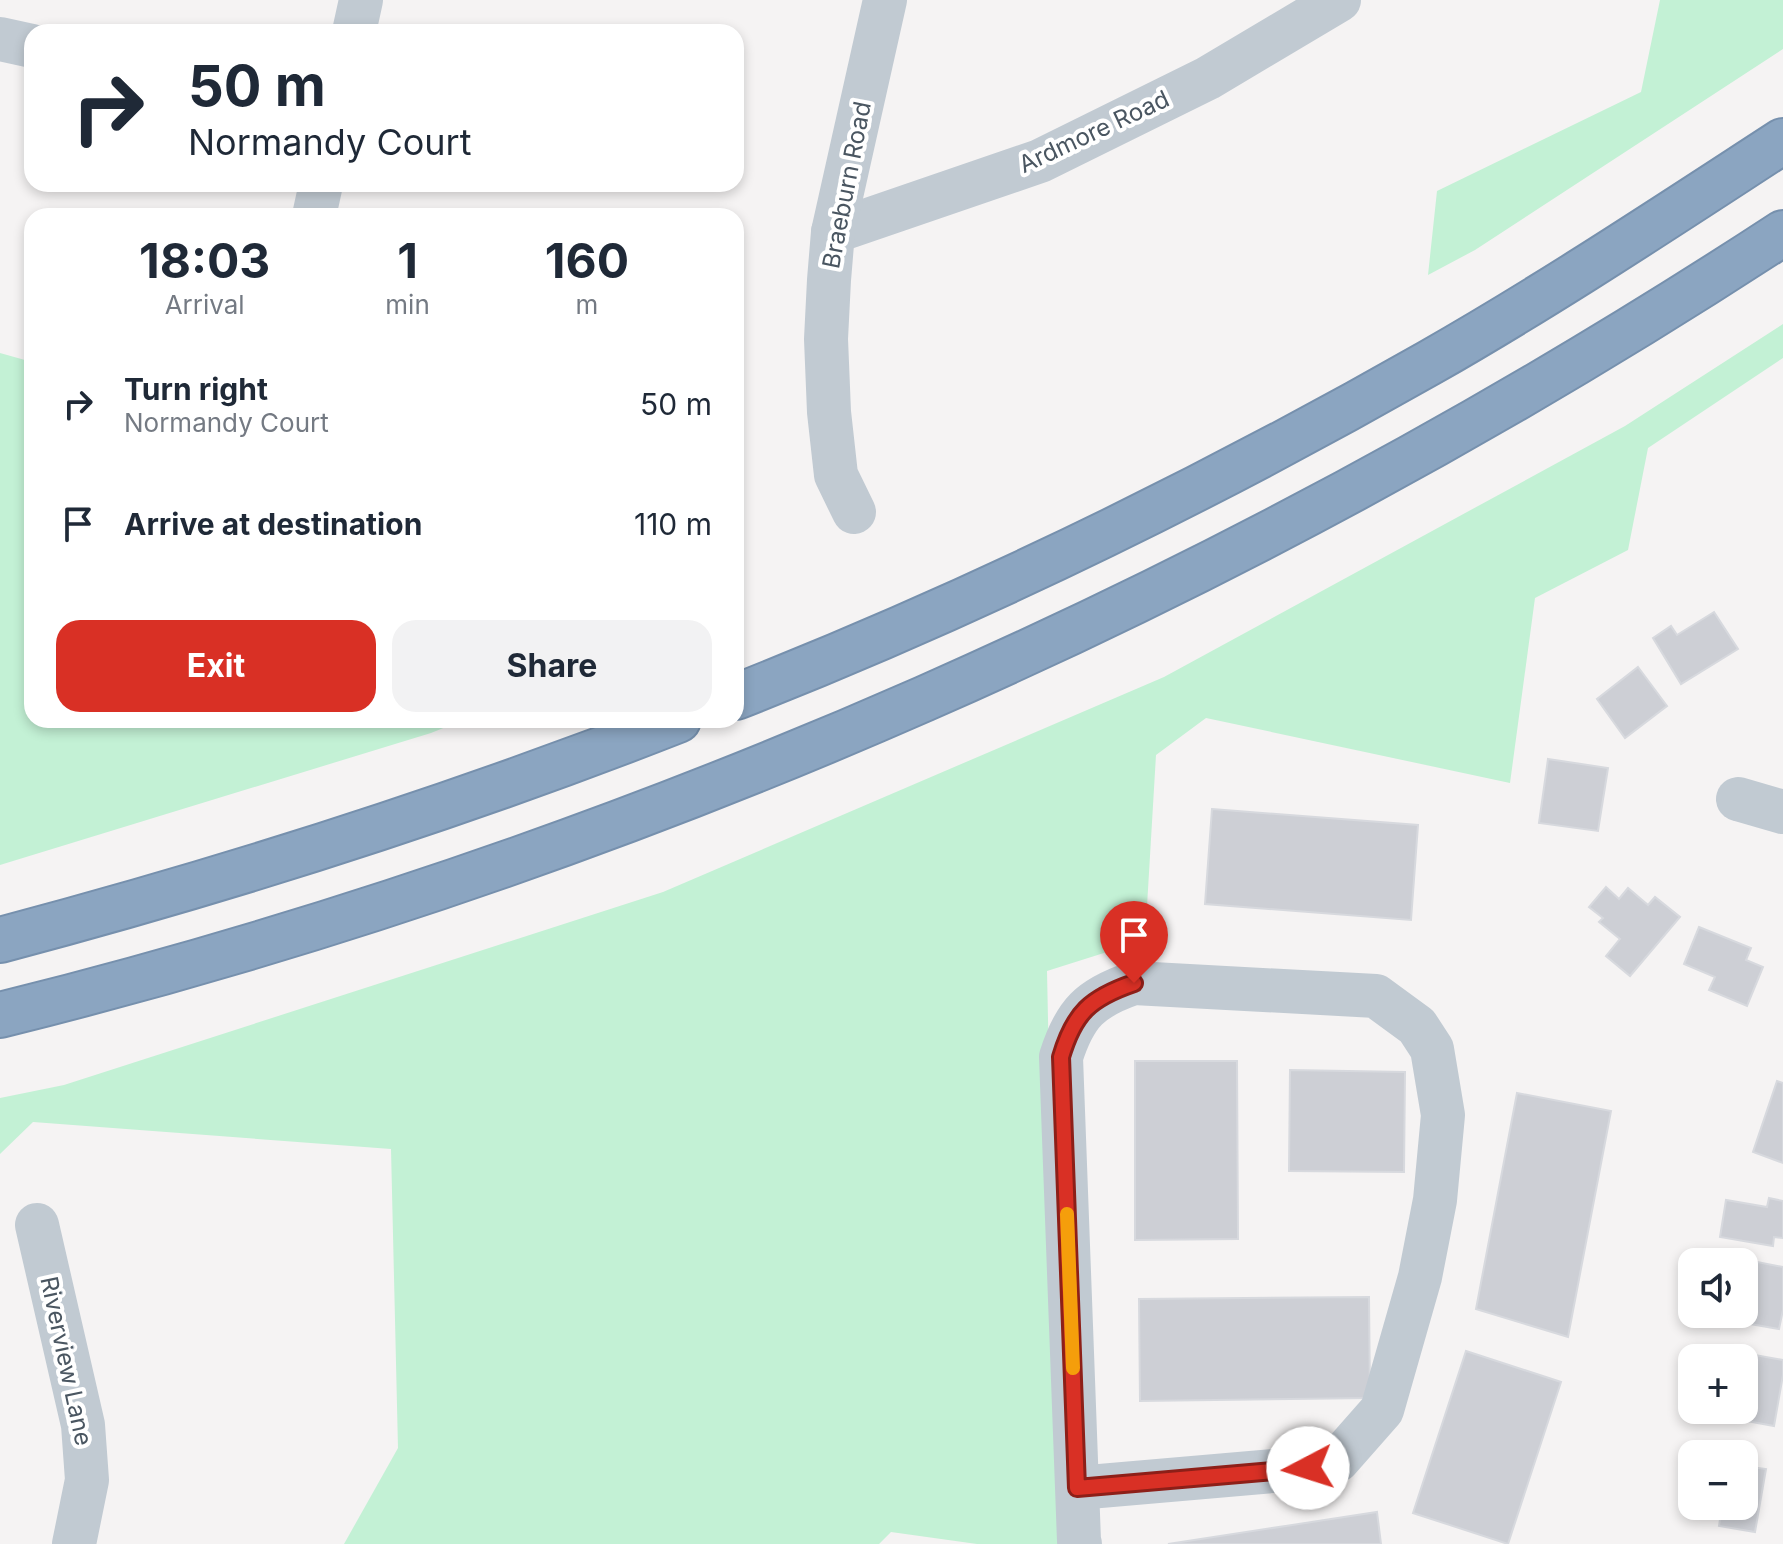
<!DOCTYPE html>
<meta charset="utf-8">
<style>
:root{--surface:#fff;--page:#f2f2f3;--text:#1f2937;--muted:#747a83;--accent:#d93025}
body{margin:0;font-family:Inter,sans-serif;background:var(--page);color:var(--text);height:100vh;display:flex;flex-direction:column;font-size:30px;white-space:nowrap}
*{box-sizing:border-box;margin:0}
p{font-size:26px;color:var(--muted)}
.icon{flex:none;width:44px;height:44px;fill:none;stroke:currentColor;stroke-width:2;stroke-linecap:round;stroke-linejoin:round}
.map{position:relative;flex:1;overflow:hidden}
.panel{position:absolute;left:24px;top:208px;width:720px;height:520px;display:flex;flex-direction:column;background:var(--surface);border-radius:24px;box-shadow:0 4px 12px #0003}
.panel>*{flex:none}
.top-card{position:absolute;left:24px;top:24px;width:720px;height:168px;border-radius:24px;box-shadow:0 4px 12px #0003;background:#fff;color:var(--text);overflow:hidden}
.controls{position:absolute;left:1678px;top:1248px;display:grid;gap:16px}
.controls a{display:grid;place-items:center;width:80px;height:80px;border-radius:16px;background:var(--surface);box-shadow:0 4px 12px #0003;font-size:40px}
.pin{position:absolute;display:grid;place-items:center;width:68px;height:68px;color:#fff;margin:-82px -34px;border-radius:50% 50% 50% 0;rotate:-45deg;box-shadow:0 0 8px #0007}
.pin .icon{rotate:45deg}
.me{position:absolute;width:88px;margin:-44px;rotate:265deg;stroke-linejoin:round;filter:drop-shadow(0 0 6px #0008)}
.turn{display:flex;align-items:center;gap:28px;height:168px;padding:0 32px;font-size:36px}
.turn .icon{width:104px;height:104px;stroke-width:2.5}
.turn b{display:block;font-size:56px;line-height:68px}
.eta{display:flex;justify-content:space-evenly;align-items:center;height:136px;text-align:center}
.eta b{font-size:48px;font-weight:700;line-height:56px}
.button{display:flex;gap:16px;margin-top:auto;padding:16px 32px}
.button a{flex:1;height:92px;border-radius:24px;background:var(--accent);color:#fff;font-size:32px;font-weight:700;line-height:92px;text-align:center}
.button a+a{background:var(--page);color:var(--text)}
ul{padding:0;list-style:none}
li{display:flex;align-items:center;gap:24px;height:120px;padding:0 32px}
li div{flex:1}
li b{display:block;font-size:30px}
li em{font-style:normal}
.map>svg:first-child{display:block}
</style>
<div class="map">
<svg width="1783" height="1544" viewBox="0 0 1783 1544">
<rect width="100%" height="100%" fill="#f5f3f3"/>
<g fill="#c3f1d5">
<path d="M1660,0H1783V49L1475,250L1428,275L1437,191L1641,92Z"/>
<path d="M1783,324V358L1648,448L1628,550L1535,598L1510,783L1206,718L1156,755L1145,940L1047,971L1059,1544H977L891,1532L879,1544H344L398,1448L391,1149L33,1122L0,1154V1098L64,1085L663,892L1164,677L1625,426Z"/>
<path d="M0,353L32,362V720H463L431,733L0,865Z"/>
</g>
<g fill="#cdcfd5" stroke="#d7d9de" stroke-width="2">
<path d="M1714,612L1738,649L1681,684L1653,638L1671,626L1677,635Z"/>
<path d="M1638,667L1667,706L1625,738L1597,699Z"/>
<path d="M1548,759L1608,768L1598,831L1539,823Z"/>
<path d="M1212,809L1418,825L1411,920L1205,904Z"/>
<path d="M1606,887L1619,899L1628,888L1648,905L1655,897L1680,917L1630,976L1606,956L1620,939L1599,922L1603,918L1589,907Z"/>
<path d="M1699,927L1751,948L1746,960L1763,967L1747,1006L1709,990L1715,977L1684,964Z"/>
<path d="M1135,1061H1237L1238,1239L1135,1240Z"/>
<path d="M1290,1070L1405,1072L1404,1172L1289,1171Z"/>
<path d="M1777,1081L1783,1083V1163L1753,1152Z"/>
<path d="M1517,1093L1611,1111L1568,1337L1476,1309Z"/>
<path d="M1769,1198L1783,1201V1238L1774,1237L1773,1246L1720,1237L1726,1200L1767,1207Z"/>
<path d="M1737,1258L1783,1267V1310L1779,1329L1727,1320L1728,1314H1744V1262H1737Z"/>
<path d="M1369,1297L1370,1398L1140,1401L1139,1299Z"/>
<path d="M1466,1351L1561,1382L1508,1544L1413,1513Z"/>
<path d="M1738,1352L1783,1360V1375L1774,1426L1725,1417L1727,1410H1744V1358H1737Z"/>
<path d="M1744,1466L1766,1469L1755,1532L1719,1526L1722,1506H1744Z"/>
<path d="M1377,1512L1381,1544H1168Z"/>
</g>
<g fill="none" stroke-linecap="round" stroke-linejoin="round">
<defs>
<g id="highway">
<path d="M736,697C974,603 1206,490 1429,363C1550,294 1666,217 1783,141"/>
<path d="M0,940C230,879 456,807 678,720"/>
<path d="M0,1015C632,858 1239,589 1783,233"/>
</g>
</defs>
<use href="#highway" stroke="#7690ad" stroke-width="48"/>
<g stroke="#c1cad2" stroke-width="44">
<path d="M354,32L361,0"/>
<path d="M0,39L32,46"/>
<path d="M314,216L321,184"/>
<path d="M833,232L1040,161L1208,78L1339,0"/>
<path d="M854,512L836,475L829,412L826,339L829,280L833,232L885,0"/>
<path d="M1738,799L1783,812"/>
<path d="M37,1225L83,1425L87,1480L74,1544"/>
<path d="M1077,1488L1308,1468L1338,1460L1382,1410L1420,1277L1435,1200L1443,1115L1432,1049L1417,1026L1376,996L1134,983C1090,998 1075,1013 1061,1057L1079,1541L1080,1544"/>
</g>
<use href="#highway" stroke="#8ba5c1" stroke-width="44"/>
</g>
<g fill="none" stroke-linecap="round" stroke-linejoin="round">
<defs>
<path id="route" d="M1134,983C1090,998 1074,1013 1061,1057L1077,1488L1308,1468"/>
</defs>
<use href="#route" stroke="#8d1f18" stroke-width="20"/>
<use href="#route" stroke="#d93025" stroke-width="14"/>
<path stroke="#f59e0b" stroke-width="14" d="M1067,1214L1073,1368"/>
</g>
<g text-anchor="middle" stroke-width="8" stroke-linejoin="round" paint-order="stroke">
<g font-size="24" fill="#4a5661" stroke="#fff">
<text transform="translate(1094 132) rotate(-25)" y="8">Ardmore Road</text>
<text transform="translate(847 185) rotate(-79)" y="8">Braeburn Road</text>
<text transform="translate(66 1361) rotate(78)" y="8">Riverview Lane</text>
</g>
</g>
</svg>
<div class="controls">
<a><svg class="icon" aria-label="sound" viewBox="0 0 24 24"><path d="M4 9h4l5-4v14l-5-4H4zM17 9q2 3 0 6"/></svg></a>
<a>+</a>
<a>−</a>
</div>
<div class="pin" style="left:1134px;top:983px;background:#d93025"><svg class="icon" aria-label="arrive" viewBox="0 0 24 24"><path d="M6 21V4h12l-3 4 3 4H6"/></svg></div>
<svg class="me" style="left:1308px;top:1468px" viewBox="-20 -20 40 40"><circle r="19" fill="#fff"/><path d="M0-13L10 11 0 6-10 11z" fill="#d93025"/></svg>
<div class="top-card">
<div class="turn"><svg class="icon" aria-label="right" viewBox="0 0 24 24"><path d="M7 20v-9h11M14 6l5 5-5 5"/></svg><div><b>50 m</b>Normandy Court</div></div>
</div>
<section class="panel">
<div class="eta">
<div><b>18:03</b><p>Arrival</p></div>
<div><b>1</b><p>min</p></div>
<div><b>160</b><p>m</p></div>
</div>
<ul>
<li><svg class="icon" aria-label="right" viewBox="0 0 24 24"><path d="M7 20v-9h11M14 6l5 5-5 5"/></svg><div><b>Turn right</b><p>Normandy Court</p></div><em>50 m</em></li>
<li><svg class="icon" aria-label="arrive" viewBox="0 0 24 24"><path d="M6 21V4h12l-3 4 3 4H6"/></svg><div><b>Arrive at destination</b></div><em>110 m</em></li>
</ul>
<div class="button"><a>Exit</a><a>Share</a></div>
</section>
</div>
